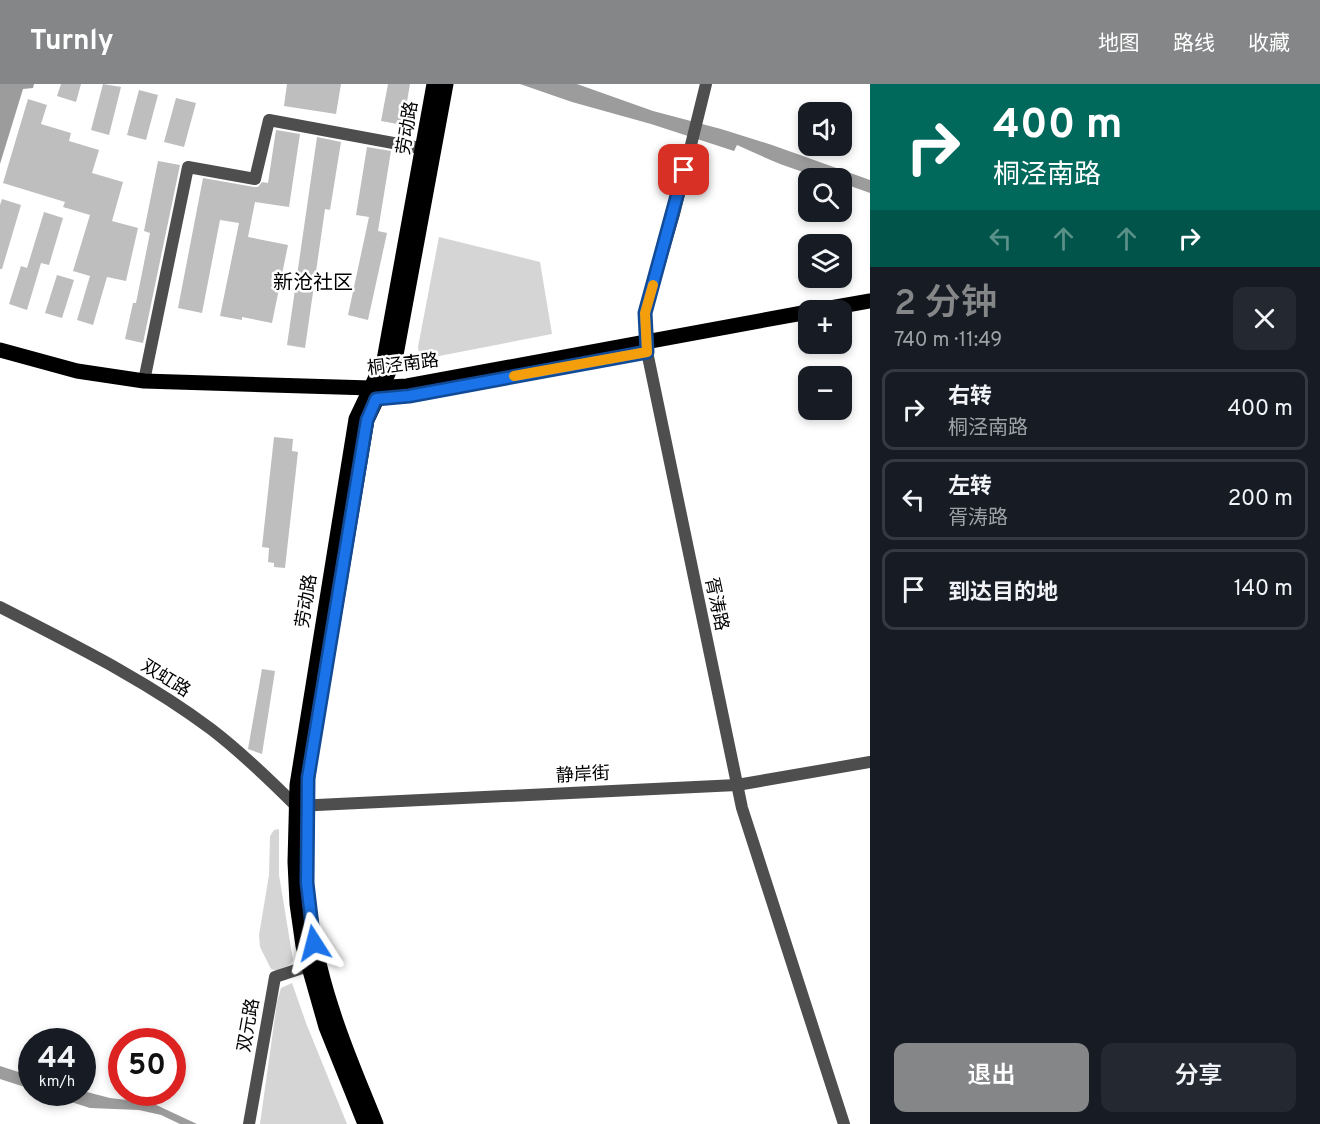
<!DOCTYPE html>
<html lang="zh">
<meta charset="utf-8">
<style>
:root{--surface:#171b24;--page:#242831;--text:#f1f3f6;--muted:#9ea1a6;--line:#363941;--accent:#858687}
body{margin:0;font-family:Overpass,"Noto Sans SC",sans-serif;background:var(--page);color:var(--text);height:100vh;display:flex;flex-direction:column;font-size:22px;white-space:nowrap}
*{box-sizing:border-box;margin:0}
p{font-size:20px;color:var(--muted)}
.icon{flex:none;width:33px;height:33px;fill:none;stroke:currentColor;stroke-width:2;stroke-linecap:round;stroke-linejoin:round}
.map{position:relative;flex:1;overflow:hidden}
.sheet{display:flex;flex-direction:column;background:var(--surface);width:450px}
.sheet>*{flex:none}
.banner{background:#00695c;color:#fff;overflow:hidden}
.buttons{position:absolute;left:798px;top:18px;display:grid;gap:12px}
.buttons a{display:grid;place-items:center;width:54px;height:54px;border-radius:12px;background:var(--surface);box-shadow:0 3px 9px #0003;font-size:30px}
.speed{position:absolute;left:18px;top:944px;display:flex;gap:12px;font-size:30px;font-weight:700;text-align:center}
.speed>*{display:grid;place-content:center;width:78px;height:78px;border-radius:50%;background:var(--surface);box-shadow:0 3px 9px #0003;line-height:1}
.speed small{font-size:15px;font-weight:400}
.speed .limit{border:9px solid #d22;background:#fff;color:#111}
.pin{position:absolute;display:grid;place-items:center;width:51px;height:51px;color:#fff;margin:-26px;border-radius:12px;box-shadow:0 3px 9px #0006}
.me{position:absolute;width:66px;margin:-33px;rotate:351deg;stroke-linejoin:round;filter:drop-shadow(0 0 4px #0008)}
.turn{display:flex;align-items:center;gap:21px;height:126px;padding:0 24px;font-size:27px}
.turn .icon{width:78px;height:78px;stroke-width:2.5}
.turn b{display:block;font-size:42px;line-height:51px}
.lanes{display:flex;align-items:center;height:57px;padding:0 24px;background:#0003;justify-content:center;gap:30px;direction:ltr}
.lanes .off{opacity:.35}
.round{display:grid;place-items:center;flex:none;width:63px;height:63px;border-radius:12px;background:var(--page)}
.head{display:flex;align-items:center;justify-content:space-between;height:102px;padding:0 24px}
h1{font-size:36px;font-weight:600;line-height:45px;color:var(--accent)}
.cta{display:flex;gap:12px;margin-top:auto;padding:12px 24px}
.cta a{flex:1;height:69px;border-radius:12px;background:var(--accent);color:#fff;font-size:24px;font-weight:600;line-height:69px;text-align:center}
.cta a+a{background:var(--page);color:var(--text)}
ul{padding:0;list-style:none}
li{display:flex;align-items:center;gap:18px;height:81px;margin:0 12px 9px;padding:0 12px;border:3px solid var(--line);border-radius:12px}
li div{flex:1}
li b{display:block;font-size:22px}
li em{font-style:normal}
header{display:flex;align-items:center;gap:36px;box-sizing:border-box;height:84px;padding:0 30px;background:var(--accent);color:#fff}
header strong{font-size:28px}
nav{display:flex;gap:33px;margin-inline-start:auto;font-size:21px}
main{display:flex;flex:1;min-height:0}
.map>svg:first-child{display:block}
</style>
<header>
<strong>Turnly</strong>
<nav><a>地图</a><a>路线</a><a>收藏</a></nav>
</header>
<main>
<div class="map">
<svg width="870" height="1040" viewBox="0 0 870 1040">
<rect width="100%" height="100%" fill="#fff"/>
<g fill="#d5d5d5">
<path d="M439,153L540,178L552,250L429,274C421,272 419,270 418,263Z"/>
<path d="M279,745V791L293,876L291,880L277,887L271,885L260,863L259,851L269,791L270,752L274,746Z"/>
<path d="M292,899L306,939L347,1040H260L277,918L281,904Z"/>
</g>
<g fill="#9c9c9c">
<path d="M0,0H34L33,4L23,5L0,80Z"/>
<path d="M520,0H577L653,27L721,45L772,61L870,96V109L842,99V94C806,94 769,75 737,61L734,67L651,40L572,18Z"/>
<path d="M0,982L31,992V1005L0,995Z"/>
<path d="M83,1007L110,1014L152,1019L197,1040H180L161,1031L139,1026L90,1024L40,1008Z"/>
</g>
<g fill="#bebebe">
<path d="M61,0H81L76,18L57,12Z"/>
<path d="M103,0L121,3L109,51L91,46Z"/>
<path d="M287,0H341L336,30L284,22Z"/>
<path d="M388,0H410L403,41L381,37Z"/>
<path d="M139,6L158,11L146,56L127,51Z"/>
<path d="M176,14L196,19L184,63L164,58Z"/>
<path d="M28,15L47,21L41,40L71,49L69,57L99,66L92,89L123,98L112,137L138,144L126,197L107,193L93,241L77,236L90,192L73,187L90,131L63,123L65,118L3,99Z"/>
<path d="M276,46L300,50L289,123L255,118L248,153L288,161L272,239L242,233V236L220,232L239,139L220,136L202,229L178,224L203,94L254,103H258L262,98L268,99Z"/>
<path d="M317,53L341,58L330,126L325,125L305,264L287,261Z"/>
<path d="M367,63L391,67L378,147L387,149L368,236L348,231L369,133L356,131Z"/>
<path d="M158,77L180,81L143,259L125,255L133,219H136L150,149L144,147Z"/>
<path d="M2,115L21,121L2,185H0V121Z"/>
<path d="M44,128L63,134L49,181L41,179L27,226L9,220L21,182L27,184Z"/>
<path d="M57,191L74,196L62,234L45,229Z"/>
<path d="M274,353L293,355L292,367L298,368L285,484L274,483V479L268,478L269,464L262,463Z"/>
<path d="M262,585L275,587L262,670L248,665Z"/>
</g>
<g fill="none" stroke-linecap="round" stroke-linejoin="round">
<g stroke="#4e4e4e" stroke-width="12">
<path d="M706,0L674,130L645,229V258L742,724L844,1040"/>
<path d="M144,297L188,83L255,95L269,36L431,66"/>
<path d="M0,523C72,560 146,596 211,645C241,668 269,695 296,722L737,701L870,678"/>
<path d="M249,1040L275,893L317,879"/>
</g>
<g stroke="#000" stroke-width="15">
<path d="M819,226L870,217"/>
<path d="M0,266L77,287L144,297L371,304L407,302L808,228"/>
<path d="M387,292L396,271L446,0"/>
<path d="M376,317L367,336L310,676C298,757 306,847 332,925C344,964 361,1002 376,1040"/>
<path d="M365,1040L326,943L303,862L297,820L295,778L297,701L356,335L384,276L434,0"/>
</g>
</g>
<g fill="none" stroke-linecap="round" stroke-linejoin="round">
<defs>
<path id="route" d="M314,859L307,799L308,694L367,336L376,315L409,312L647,268L645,229L684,86"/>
</defs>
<use href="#route" stroke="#114b97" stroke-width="15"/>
<use href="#route" stroke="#1a73e8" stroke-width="10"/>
<path stroke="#f59e0b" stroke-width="10" d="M514,292L647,268L645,229L653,201"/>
</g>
<g text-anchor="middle" stroke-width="5" stroke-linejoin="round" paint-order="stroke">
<g font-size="18" fill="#000" stroke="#fff">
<text transform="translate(407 44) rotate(-81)" y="6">劳动路</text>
<text transform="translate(403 280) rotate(-7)" y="6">桐泾南路</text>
<text transform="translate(306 517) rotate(-81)" y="6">劳动路</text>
<text transform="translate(717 520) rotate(78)" y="6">胥涛路</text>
<text transform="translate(166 594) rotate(32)" y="6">双虹路</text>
<text transform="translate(583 690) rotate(-3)" y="6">静岸街</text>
<text transform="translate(248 941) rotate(-80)" y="6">双元路</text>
</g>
<g font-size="20" fill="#000" stroke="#fff">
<text x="313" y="205">新沧社区</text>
</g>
</g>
</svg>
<div class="buttons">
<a><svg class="icon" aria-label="sound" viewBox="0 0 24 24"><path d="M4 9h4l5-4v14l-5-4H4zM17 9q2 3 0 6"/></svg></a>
<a><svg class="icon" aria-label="search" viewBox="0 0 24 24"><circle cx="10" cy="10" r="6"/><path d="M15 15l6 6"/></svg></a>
<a><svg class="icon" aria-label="layers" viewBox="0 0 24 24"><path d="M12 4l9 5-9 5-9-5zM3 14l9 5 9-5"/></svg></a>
<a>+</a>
<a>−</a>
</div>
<div class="speed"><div>44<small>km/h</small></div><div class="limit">50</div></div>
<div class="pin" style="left:684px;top:86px;background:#d93025"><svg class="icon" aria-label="arrive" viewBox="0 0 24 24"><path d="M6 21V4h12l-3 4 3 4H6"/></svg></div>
<svg class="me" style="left:314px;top:859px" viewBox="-20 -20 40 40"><path d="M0-17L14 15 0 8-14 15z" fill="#1a73e8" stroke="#fff" stroke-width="4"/></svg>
</div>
<section class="sheet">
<div class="banner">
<div class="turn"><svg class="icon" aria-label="right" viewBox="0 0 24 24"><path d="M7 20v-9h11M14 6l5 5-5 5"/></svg><div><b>400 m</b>桐泾南路</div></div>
<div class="lanes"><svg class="icon off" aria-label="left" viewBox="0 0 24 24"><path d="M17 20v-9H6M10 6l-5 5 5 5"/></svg><svg class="icon off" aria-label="ahead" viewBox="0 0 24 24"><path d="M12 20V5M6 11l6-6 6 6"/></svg><svg class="icon off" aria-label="ahead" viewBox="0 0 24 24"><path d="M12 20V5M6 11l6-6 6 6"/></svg><svg class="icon" aria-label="right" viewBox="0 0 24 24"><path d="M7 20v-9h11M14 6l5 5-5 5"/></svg></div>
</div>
<div class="head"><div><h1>2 分钟</h1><p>740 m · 11:49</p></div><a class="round"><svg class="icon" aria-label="close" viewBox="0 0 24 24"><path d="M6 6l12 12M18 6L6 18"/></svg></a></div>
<ul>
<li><svg class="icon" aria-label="right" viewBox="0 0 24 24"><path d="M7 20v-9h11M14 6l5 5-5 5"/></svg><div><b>右转</b><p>桐泾南路</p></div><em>400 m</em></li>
<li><svg class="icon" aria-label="left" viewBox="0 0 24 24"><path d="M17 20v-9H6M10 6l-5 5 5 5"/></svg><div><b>左转</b><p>胥涛路</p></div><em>200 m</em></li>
<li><svg class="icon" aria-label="arrive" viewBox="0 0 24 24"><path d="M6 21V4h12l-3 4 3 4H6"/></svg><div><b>到达目的地</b></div><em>140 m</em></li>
</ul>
<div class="cta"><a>退出</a><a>分享</a></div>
</section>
</main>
